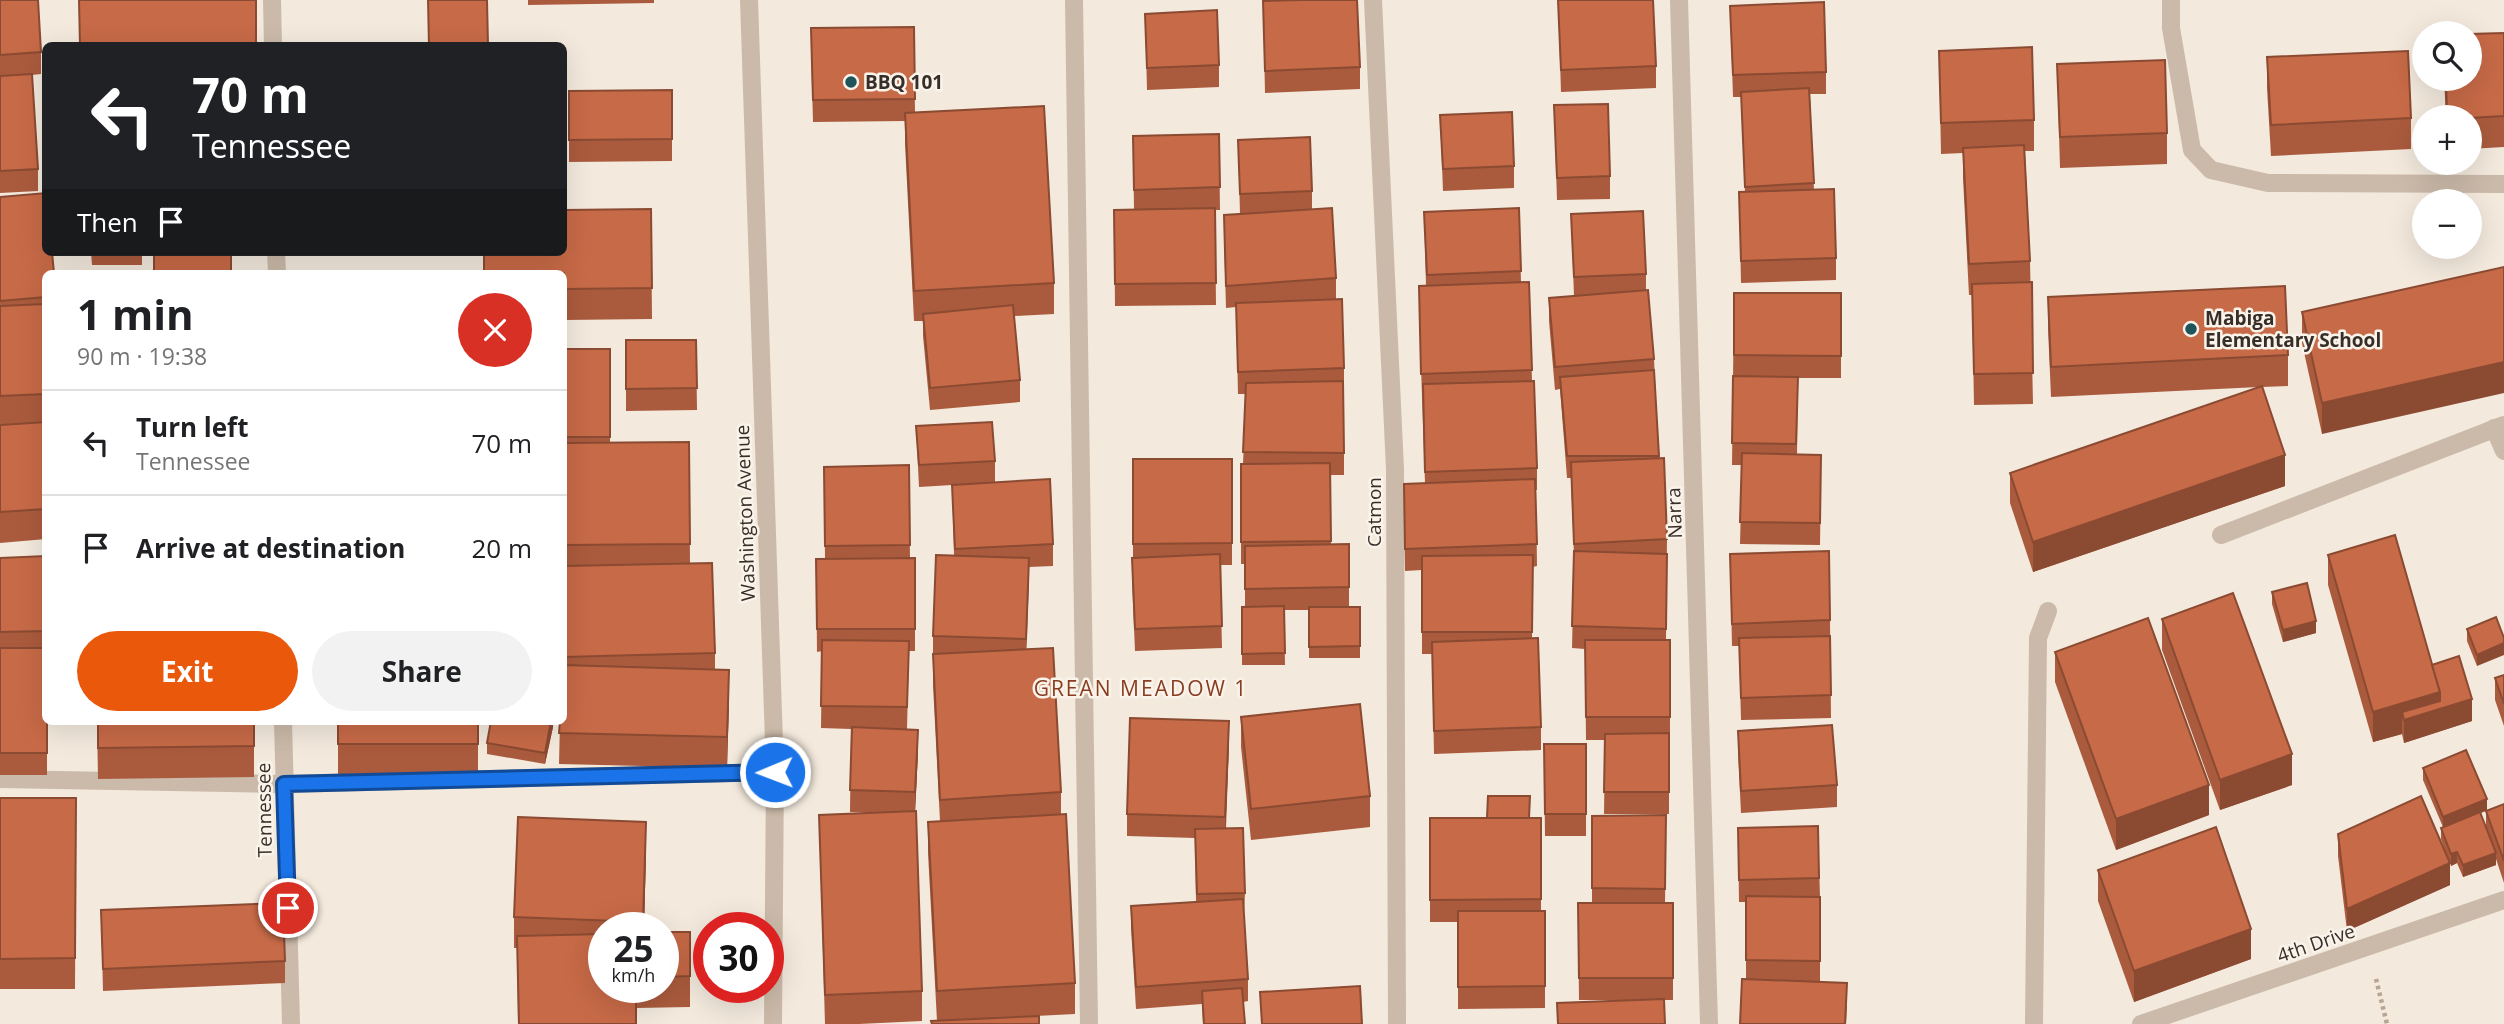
<!DOCTYPE html>
<meta charset="utf-8">
<style>
:root{--surface:#fff;--page:#f2f2f2;--text:#202124;--muted:#757577;--line:#e0e0e0;--accent:#ea580c}
body{margin:0;font-family:"Open Sans",sans-serif;background:var(--page);color:var(--text);height:100vh;display:flex;flex-direction:column;font-size:26px;white-space:nowrap}
*{box-sizing:border-box;margin:0}
p{font-size:23px;color:var(--muted)}
.icon{flex:none;width:38px;height:38px;fill:none;stroke:currentColor;stroke-width:2;stroke-linecap:round;stroke-linejoin:round}
.map{position:relative;flex:1;overflow:hidden}
.sheet{position:absolute;left:42px;top:270px;width:525px;height:455px;display:flex;flex-direction:column;background:var(--surface);border-radius:10px;box-shadow:0 7px 28px #0002}
.sheet>*{flex:none}
.hud{position:absolute;left:42px;top:42px;width:525px;height:214px;border-radius:10px;box-shadow:0 7px 28px #0002;background:#202124;color:#fff;overflow:hidden}
.controls{position:absolute;left:2412px;top:21px;display:grid;gap:14px}
.controls a{display:grid;place-items:center;width:70px;height:70px;border-radius:50%;background:var(--surface);box-shadow:0 7px 28px #0002;font-size:35px}
.speed{position:absolute;left:588px;top:912px;display:flex;gap:14px;font-size:35px;font-weight:700;text-align:center}
.speed>*{display:grid;place-content:center;width:91px;height:91px;border-radius:50%;background:var(--surface);box-shadow:0 7px 28px #0002;line-height:1}
.speed small{font-size:18px;font-weight:400}
.speed .limit{border:10px solid #d22;background:#fff;color:#111}
.pin{position:absolute;display:grid;place-items:center;width:60px;height:60px;color:#fff;margin:-30px;border:4px solid #fff;border-radius:50%;box-shadow:0 2px 7px #0007}
.me{position:absolute;width:77px;margin:-38px;rotate:269deg;stroke-linejoin:round;filter:drop-shadow(0 0 5px #0008)}
.turn{display:flex;align-items:center;gap:24px;height:147px;padding:0 35px;font-size:32px}
.turn .icon{width:91px;height:91px;stroke-width:2.5}
.turn b{display:block;font-size:49px;line-height:60px}
.then{display:flex;align-items:center;height:66px;padding:0 35px;background:#0003;gap:14px;font-size:26px}
.round{display:grid;place-items:center;flex:none;width:74px;height:74px;border-radius:37px;background:var(--page)}
.summary{display:flex;align-items:center;justify-content:space-between;height:119px;padding:0 35px}
h1{font-size:42px;font-weight:700;line-height:52px}
.primary-button{display:flex;gap:14px;margin-top:auto;padding:14px 35px}
.primary-button a{flex:1;height:80px;border-radius:42px;background:var(--accent);color:#fff;font-size:28px;font-weight:700;line-height:80px;text-align:center}
.primary-button a+a{background:var(--page);color:var(--text)}
ul{padding:0;list-style:none}
li{display:flex;align-items:center;gap:21px;height:105px;padding:0 35px;border-top:2px solid var(--line)}
li div{flex:1}
li b{display:block;font-size:26px}
li em{font-style:normal}
.map>svg:first-child{display:block}
</style>
<div class="map">
<svg width="2504" height="1024" viewBox="0 0 2504 1024">
<rect width="100%" height="100%" fill="#f3e9dd"/>
<g fill="none" stroke-linecap="round" stroke-linejoin="round">
<path stroke="#b7a493" stroke-width="4.5" stroke-dasharray="3.5 3.5" stroke-linecap="butt" d="M2376,979L2387,1024"/>
<path stroke="#cbbaa9" stroke-width="18" d="M2171,0V28L2192,150L2211,170L2268,183L2504,184"/>
<g stroke="#cbbaa9" stroke-width="18">
<path d="M272,0L273,46"/>
<path d="M749,0L775,772L773,1024"/>
<path d="M1074,0L1089,1024"/>
<path d="M1373,0L1395,469L1397,1024"/>
<path d="M1679,0L1709,1024"/>
<path d="M276,252L277,273"/>
<path d="M2494,428L2504,451"/>
<path d="M2221,535L2504,425"/>
<path d="M283,721L291,1024"/>
<path d="M0,779L284,784L775,772"/>
<path d="M2034,1024L2038,638L2048,611"/>
<path d="M2141,1024L2504,900"/>
</g>
</g>
<g fill="#ab5b3d" fill-rule="evenodd">
<path d="M0,0L41,52V74L32,75L38,169V191L0,193Z"/>
<path d="M528,0H654V3L528,5Z"/>
<path d="M1558,0L1656,66V88L1561,92Z"/>
<path d="M1263,1L1360,67V89L1265,93Z"/>
<path d="M1730,6L1826,72V94H1810L1814,190L1836,258V280L1741,283L1739,192H1745L1741,97H1733Z"/>
<path d="M1145,14L1219,65V87L1147,90Z"/>
<path d="M914,27L915,113L1054,283V314L1014,316L1020,380V402L930,410L923,336V321H914L905,144V121L813,122L811,50Z"/>
<path d="M2504,33V147L2469,149V117H2446L2444,79H2469Z"/>
<path d="M1939,51L2034,120V151H2025L2030,261L2033,404L1974,405L1972,295H1969L1963,178V153L1941,154Z"/>
<path d="M2267,57L2411,118V149L2271,156L2267,88Z"/>
<path d="M2057,64L2167,133V164L2060,168Z"/>
<path d="M672,90V161L569,162V91Z"/>
<path d="M1554,105L1610,176V199L1557,200Z"/>
<path d="M1440,115L1514,166V188L1443,191Z"/>
<path d="M1219,134L1220,210H1215L1216,305L1115,306L1114,210L1134,209L1133,136Z"/>
<path d="M1238,140L1312,191V210L1336,278V299L1344,368V475H1331V544H1349V607H1360V658H1309V610H1284L1285,665H1242V607H1245V564H1241V464H1243L1246,394H1238L1236,307L1226,308L1224,238V215L1240,214Z"/>
<path d="M0,197L46,273V539L0,543Z"/>
<path d="M1519,208L1521,282H1529L1532,381L1537,468V490H1536L1537,566L1533,567L1532,638L1541,727V750L1434,754L1432,654H1422V570L1405,571L1404,506V484L1425,483L1419,308V286L1426,285L1424,212Z"/>
<path d="M651,209L652,319L564,320V273Z"/>
<path d="M1571,214L1646,274V290L1654,359L1659,458L1667,539L1666,640H1670V739H1669V814H1604L1605,740H1586L1585,649L1572,648L1574,556L1571,478H1567L1560,389L1555,390L1549,321V298L1574,296Z"/>
<path d="M91,252H142V265H92Z"/>
<path d="M2504,267L2322,434L2302,343V312Z"/>
<path d="M1734,293H1841V378H1798L1797,455L1821,477L1820,545L1740,544L1742,465H1732Z"/>
<path d="M2048,297L2288,355V386L2262,387L2285,486L2033,572L2010,503V473L2259,387L2051,397L2048,328Z"/>
<path d="M626,340H696L697,410L626,411Z"/>
<path d="M564,349H610V442H689L690,563L715,653V669L729,700L727,768L559,764L560,721H564V566H565L564,459Z"/>
<path d="M916,426L995,461V483L1053,544V566L1029,567L1026,649L1061,792V815L1075,983V1014L937,1021L928,853V822L940,821L933,685V636L954,555L952,485L919,487Z"/>
<path d="M1133,459H1232V565H1220L1222,648L1135,651L1132,580V558H1133Z"/>
<path d="M909,465L910,558H915V651H909L907,729L918,752L915,811L922,991V1021L859,1024H825L819,815L878,813L850,812L851,729L821,728L822,651L817,652L816,559L825,558L824,467Z"/>
<path d="M1730,554L1830,620L1831,718L1741,720L1739,646H1732Z"/>
<path d="M2328,555L2432,665L2472,721L2404,743L2402,734L2373,742L2328,585Z"/>
<path d="M46,556V721H47V775H0V558Z"/>
<path d="M2272,592L2316,633L2283,642L2272,604Z"/>
<path d="M2496,617L2477,666L2467,641V629Z"/>
<path d="M2162,619L2292,785L2220,810L2162,650Z"/>
<path d="M2055,652L2209,815L2116,850L2055,682Z"/>
<path d="M2504,675V726L2495,700V678Z"/>
<path d="M1241,717L1370,796V827L1251,840L1241,747Z"/>
<path d="M97,721H254V777L98,779Z"/>
<rect x="338" y="721" width="140" height="54"/>
<path d="M553,721V727L545,764L487,754V743Z"/>
<path d="M1738,731L1837,785V807L1741,813L1738,753Z"/>
<path d="M1229,743L1226,829L1245,893L1244,915L1248,979V1001L1243,1002L1245,1024H1203L1202,1004L1136,1009L1131,928V906L1196,902L1195,838L1127,836V814Z"/>
<path d="M1544,744H1586V836H1545Z"/>
<path d="M2423,768L2487,810L2504,804V883L2496,859V865L2463,877L2457,863L2451,866L2450,863V885L2347,931L2338,856V834L2449,862L2441,839V828L2443,827L2423,780ZM2486,811V828L2481,813Z"/>
<path d="M0,798H76L75,989H0Z"/>
<path d="M1666,815L1665,903H1673V1000H1664L1665,1024H1557V1003L1639,1000H1579L1578,903H1592V816Z"/>
<path d="M1430,818H1541V911H1545V1008L1458,1009V922H1430Z"/>
<path d="M1818,826L1820,897V982L1847,1005L1846,1024H1740L1746,979V902H1739L1738,828Z"/>
<path d="M646,852L644,928H604V987H663V932H690V1007L636,1008V1024H518L517,948H514V917Z"/>
<path d="M2098,870L2251,959L2134,1002L2098,901Z"/>
<path d="M101,910L285,961V983L103,991Z"/>
</g>
<g fill="#8b4a32">
<path d="M2504,362V393L2322,434V403Z"/>
<path d="M2285,455V486L2033,572V542Z"/>
<path d="M1029,558V580L1026,661V639Z"/>
<path d="M2316,621V633L2283,642V630Z"/>
<path d="M2504,643V655L2477,666V655Z"/>
<path d="M729,670V700L727,768V737Z"/>
<path d="M2440,692L2472,699V721L2404,743V720L2402,712V734L2373,742V712Z"/>
<path d="M551,721H553V727L545,764V753Z"/>
<path d="M1229,721V743L1225,839V817Z"/>
<path d="M918,730V752L915,814V792Z"/>
<path d="M2292,754V785L2220,810V780Z"/>
<path d="M2209,785V815L2116,850V819Z"/>
<path d="M2487,799V810L2443,829V817Z"/>
<path d="M646,822V852L644,928H643Z"/>
<path d="M2457,852V863L2451,866V854Z"/>
<path d="M2496,853V865L2463,877V865Z"/>
<path d="M2450,863V885L2347,931V909Z"/>
<path d="M2251,929V959L2134,1002V971Z"/>
</g>
<g fill="#c76a47" stroke="#8b4a32" stroke-width="2">
<path d="M0,0H38L41,52L0,55Z"/>
<path d="M79,0H256V46H80Z"/>
<path d="M428,0H487L488,46H429Z"/>
<path d="M1302,0H1357L1360,67L1265,71L1263,1Z"/>
<path d="M1558,0H1653L1656,66L1561,70Z"/>
<path d="M1824,2L1826,72L1733,75L1730,6Z"/>
<path d="M1217,10L1219,65L1147,68L1145,14Z"/>
<path d="M914,27L915,99L813,100L811,28Z"/>
<path d="M2504,33V116L2469,118L2447,117L2446,79H2469V34Z"/>
<path d="M2032,47L2034,120L1941,123L1939,51Z"/>
<path d="M2408,51L2411,118L2271,125L2267,57Z"/>
<path d="M2165,60L2167,133L2060,137L2057,64Z"/>
<path d="M32,74L38,169L0,171V76Z"/>
<path d="M1809,88L1814,183L1745,187L1741,92Z"/>
<path d="M672,90V139L569,140V91Z"/>
<path d="M1608,104L1610,176L1557,178L1554,105Z"/>
<path d="M1044,106L1054,283L914,291L905,113Z"/>
<path d="M1512,112L1514,166L1443,169L1440,115Z"/>
<path d="M1219,134L1220,187L1134,190L1133,136Z"/>
<path d="M1310,137L1312,191L1240,194L1238,140Z"/>
<path d="M2024,145L2030,261L1969,264L1963,148Z"/>
<path d="M1834,189L1836,258L1741,261L1739,192Z"/>
<path d="M46,193V252H52L54,273H46V297L0,301V197Z"/>
<path d="M1215,208L1216,283L1115,284L1114,210Z"/>
<path d="M1332,208L1336,278L1226,286L1224,215Z"/>
<path d="M1519,208L1521,271L1427,275L1424,212Z"/>
<path d="M651,209L652,288L564,289V273H484V252H564V210Z"/>
<path d="M1643,211L1646,274L1574,277L1571,214Z"/>
<path d="M92,252H142V253L92,254Z"/>
<rect x="154" y="252" width="77" height="21"/>
<path d="M2504,267V362L2322,403L2302,312Z"/>
<path d="M1529,282L1532,370L1421,374L1419,286Z"/>
<path d="M2032,282L2033,373L1974,374L1972,284Z"/>
<path d="M2285,286L2288,355L2051,367L2048,297Z"/>
<path d="M1648,290L1654,359L1555,367L1549,298Z"/>
<path d="M1734,293H1841V356L1734,355Z"/>
<path d="M1342,299L1344,368L1238,372L1236,303Z"/>
<path d="M46,304V394L0,396V306Z"/>
<path d="M1013,305L1020,380L930,388L923,314Z"/>
<path d="M626,340H696L697,388L626,389Z"/>
<rect x="564" y="349" width="46" height="88"/>
<path d="M1654,370L1659,456H1567L1560,377Z"/>
<path d="M1733,376L1798,377L1796,444L1732,443Z"/>
<path d="M1343,381L1344,453L1243,452L1246,383Z"/>
<path d="M1534,381L1537,468L1425,472L1423,384Z"/>
<path d="M2262,386L2285,455L2033,542L2010,473Z"/>
<path d="M46,422V509L0,512V425Z"/>
<path d="M992,422L995,461L919,465L916,426Z"/>
<path d="M689,442L690,544L565,545L564,443Z"/>
<path d="M1742,453L1821,455L1820,523L1740,522Z"/>
<path d="M1664,458L1667,539L1574,544L1571,462Z"/>
<path d="M1133,459H1232V543L1133,544Z"/>
<path d="M1330,463L1331,541L1241,542V464Z"/>
<path d="M909,465L910,545L825,546L824,467Z"/>
<path d="M1050,479L1053,544L955,549L952,485Z"/>
<path d="M1535,479L1537,544L1405,549L1404,484Z"/>
<path d="M2395,535L2440,692L2373,712L2328,555Z"/>
<path d="M1349,544V587L1245,589V546Z"/>
<path d="M1574,551L1667,554L1666,629L1572,626Z"/>
<path d="M1829,551L1830,620L1732,624L1730,554Z"/>
<path d="M1220,554L1222,626L1135,629L1132,558Z"/>
<path d="M936,555L1029,558L1026,639L933,636Z"/>
<path d="M1533,555L1532,632H1422V556Z"/>
<path d="M46,556V631L0,632V558Z"/>
<path d="M915,558V629H817L816,559Z"/>
<path d="M712,563L715,653L564,657V566Z"/>
<path d="M2307,583L2316,621L2283,630L2272,592Z"/>
<path d="M2233,593L2292,754L2220,780L2162,619Z"/>
<path d="M1284,606L1285,653L1242,654V607Z"/>
<path d="M1309,607H1360V646L1309,647Z"/>
<path d="M2496,617L2504,638V643L2477,655L2467,629Z"/>
<path d="M2148,618L2209,785L2116,819L2055,652Z"/>
<path d="M1830,636L1831,695L1741,698L1739,638Z"/>
<path d="M1538,638L1541,727L1434,731L1432,642Z"/>
<path d="M822,640L909,641L907,707L821,706Z"/>
<path d="M1585,640H1670V717H1586Z"/>
<path d="M0,648H46V721H47V753H0Z"/>
<path d="M1053,648L1061,792L940,800L933,654Z"/>
<path d="M2459,656L2472,699L2404,720L2402,712L2440,701V692L2432,665Z"/>
<path d="M564,665L729,670L727,737L559,733L560,721H564Z"/>
<path d="M2504,675V704L2495,678Z"/>
<path d="M1360,704L1370,796L1251,809L1241,717Z"/>
<path d="M1130,718L1229,721L1225,817L1127,814Z"/>
<path d="M98,721H254V746L98,748Z"/>
<rect x="338" y="721" width="140" height="23"/>
<path d="M491,721H551L545,753L487,743Z"/>
<path d="M1832,725L1837,785L1741,791L1738,731Z"/>
<path d="M852,727L918,730L915,792L850,790Z"/>
<path d="M1669,733V792H1604L1605,734Z"/>
<path d="M1544,744H1586V814H1545Z"/>
<path d="M2466,750L2487,799L2443,817L2423,768Z"/>
<path d="M1488,796H1530L1529,818H1487Z"/>
<path d="M2421,796L2450,863L2347,909L2338,834Z"/>
<path d="M0,798H76L75,958L0,959Z"/>
<path d="M2504,804V861L2486,811Z"/>
<path d="M916,811L922,991L825,995L819,815Z"/>
<path d="M2480,812L2496,853L2463,865L2457,852L2451,854L2441,828Z"/>
<path d="M1066,814L1075,983L937,991L928,822Z"/>
<path d="M1666,815L1665,889L1592,888V816Z"/>
<path d="M518,817L646,822L643,922L514,917Z"/>
<path d="M1430,818H1541V899L1430,900Z"/>
<path d="M1818,826L1819,878L1739,880L1738,828Z"/>
<path d="M2216,827L2251,929L2134,971L2098,870Z"/>
<path d="M1243,828L1245,893L1197,894L1195,829Z"/>
<path d="M1746,896L1820,897V961L1746,960Z"/>
<path d="M1243,899L1248,979L1136,987L1131,906Z"/>
<path d="M283,903L285,961L103,969L101,910Z"/>
<path d="M1578,903H1673V978H1579Z"/>
<path d="M1458,911H1545V986L1458,987Z"/>
<path d="M663,932H690V976L663,977Z"/>
<path d="M604,934V987H636V1024H519L517,936Z"/>
<path d="M1742,979L1847,983L1845,1024H1740Z"/>
<path d="M1360,986L1362,1024H1262L1260,992Z"/>
<path d="M1242,988L1245,1024H1204L1202,991Z"/>
<path d="M1664,999L1665,1024H1558L1557,1003Z"/>
<path d="M1039,1016V1024H932L931,1021Z"/>
</g>
<g fill="none" stroke-linecap="round" stroke-linejoin="round">
<defs>
<path id="route" d="M288,908L284,784L775,772"/>
</defs>
<use href="#route" stroke="#114b97" stroke-width="18"/>
<use href="#route" stroke="#1a73e8" stroke-width="12"/>
</g>
<g fill="#1e545a" stroke="#faf3ea" stroke-width="2.5">
<circle cx="851" cy="82" r="7"/>
<circle cx="2191" cy="329" r="7"/>
</g>
<g text-anchor="middle" stroke-width="5" stroke-linejoin="round" paint-order="stroke">
<g font-size="19" font-weight="bold" fill="#382e29" stroke="#faf3ea" text-anchor="start">
<text x="865" y="89">BBQ 101</text>
<text x="2205" y="325">Mabiga<tspan x="2205" dy="22">Elementary School</tspan></text>
</g>
<g font-size="19" fill="#382e29" stroke="#faf3ea">
<text transform="translate(1374 512) rotate(-90)" y="7">Catmon</text>
<text transform="translate(745 513) rotate(-92)" y="7">Washington Avenue</text>
<text transform="translate(1674 513) rotate(-92)" y="7">Narra</text>
<text transform="translate(264 810) rotate(-91)" y="7">Tennessee</text>
<text transform="translate(2316 943) rotate(-19)" y="7">4th Drive</text>
</g>
<g font-size="21" letter-spacing="2" fill="#883d21" stroke="#faf3ea">
<text x="1141" y="696">GREAN MEADOW 1</text>
</g>
</g>
</svg>
<div class="controls">
<a><svg class="icon" aria-label="search" viewBox="0 0 24 24"><circle cx="10" cy="10" r="6"/><path d="M15 15l6 6"/></svg></a>
<a>+</a>
<a>−</a>
</div>
<div class="speed"><div>25<small>km/h</small></div><div class="limit">30</div></div>
<div class="pin" style="left:288px;top:908px;background:#d93025"><svg class="icon" aria-label="arrive" viewBox="0 0 24 24"><path d="M6 21V4h12l-3 4 3 4H6"/></svg></div>
<svg class="me" style="left:775px;top:772px" viewBox="-20 -20 40 40"><circle r="17" fill="#1a73e8" stroke="#fff" stroke-width="3"/><path d="M0-11L8 9 0 5-8 9z" fill="#fff"/></svg>
<div class="hud">
<div class="turn"><svg class="icon" aria-label="left" viewBox="0 0 24 24"><path d="M17 20v-9H6M10 6l-5 5 5 5"/></svg><div><b>70 m</b>Tennessee</div></div>
<div class="then">Then<svg class="icon" aria-label="arrive" viewBox="0 0 24 24"><path d="M6 21V4h12l-3 4 3 4H6"/></svg></div>
</div>
<section class="sheet">
<div class="summary"><div><h1>1 min</h1><p>90 m · 19:38</p></div><a class="round" style="background:#d93025;color:#fff"><svg class="icon" aria-label="close" viewBox="0 0 24 24"><path d="M6 6l12 12M18 6L6 18"/></svg></a></div>
<ul>
<li><svg class="icon" aria-label="left" viewBox="0 0 24 24"><path d="M17 20v-9H6M10 6l-5 5 5 5"/></svg><div><b>Turn left</b><p>Tennessee</p></div><em>70 m</em></li>
<li><svg class="icon" aria-label="arrive" viewBox="0 0 24 24"><path d="M6 21V4h12l-3 4 3 4H6"/></svg><div><b>Arrive at destination</b></div><em>20 m</em></li>
</ul>
<div class="primary-button"><a>Exit</a><a>Share</a></div>
</section>
</div>
